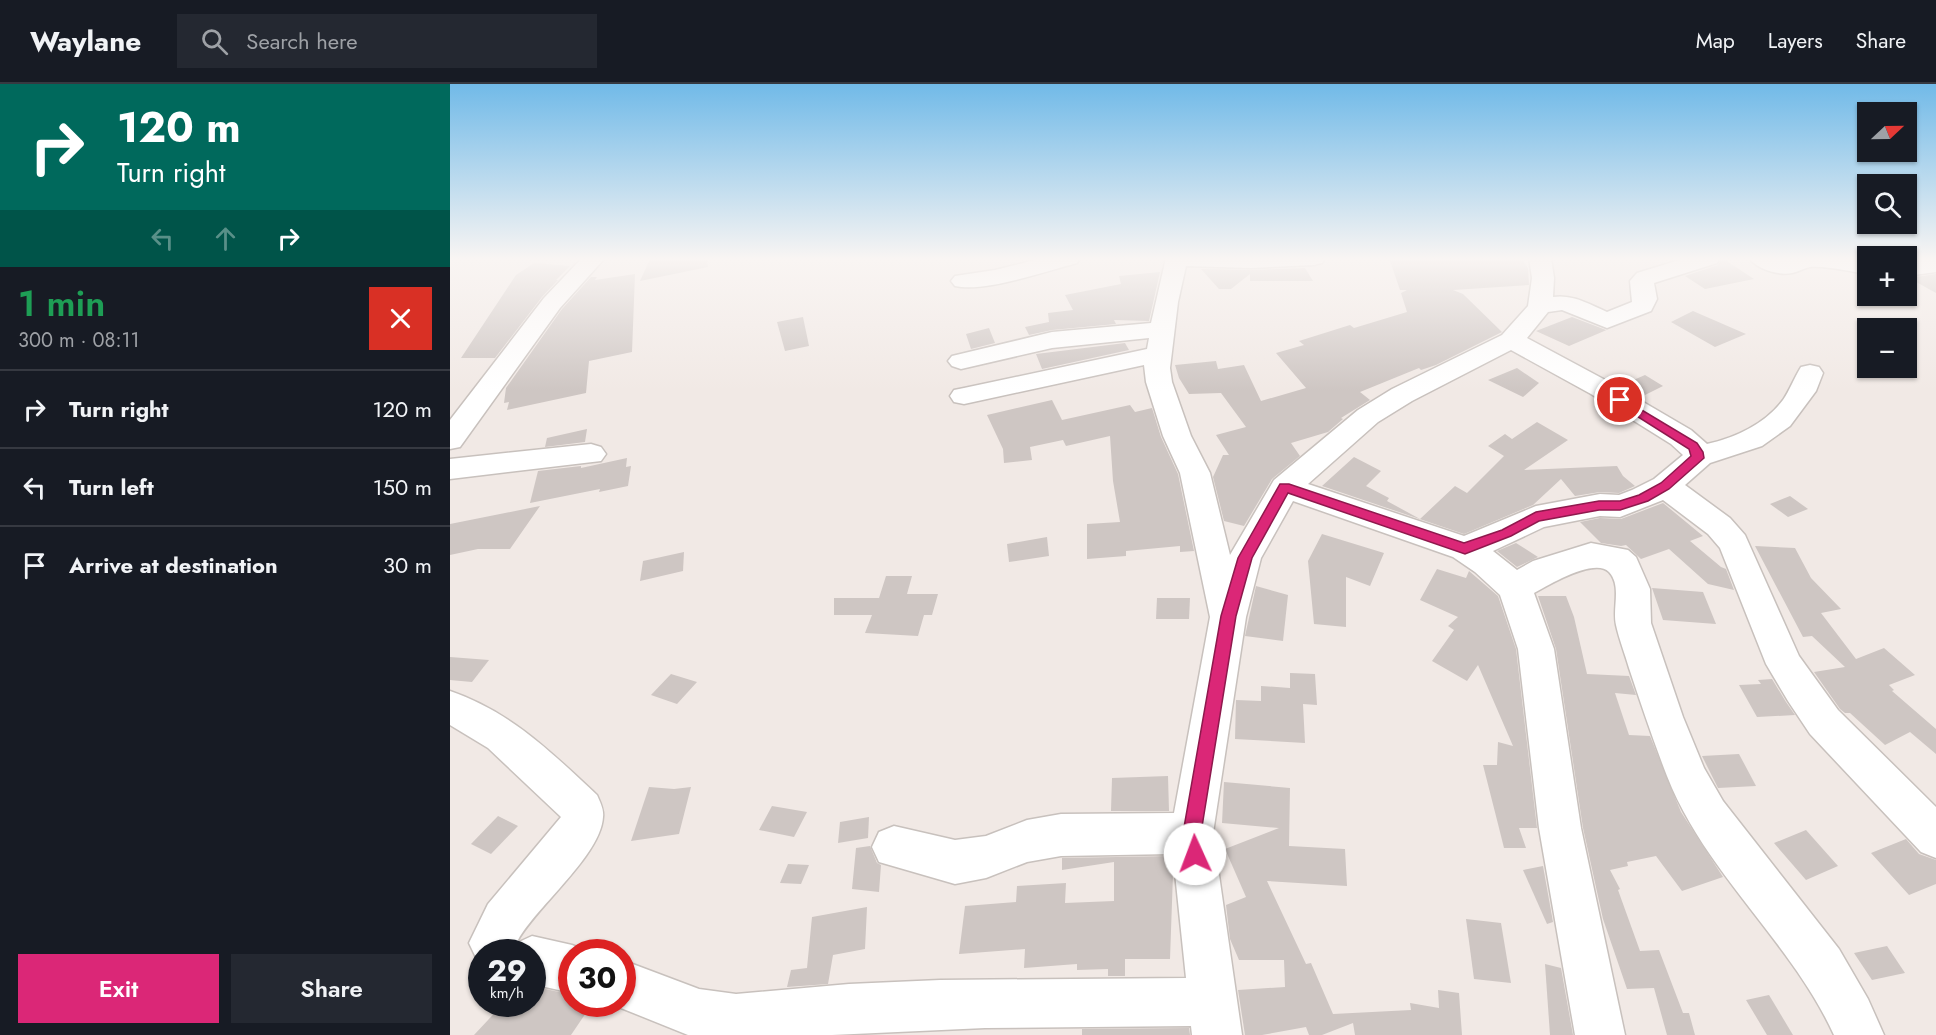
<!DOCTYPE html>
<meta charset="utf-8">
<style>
:root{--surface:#171b24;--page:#242831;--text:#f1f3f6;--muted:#9ea1a6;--line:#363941;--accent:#db2777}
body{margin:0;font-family:Jost,sans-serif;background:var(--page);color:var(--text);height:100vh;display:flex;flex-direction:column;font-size:22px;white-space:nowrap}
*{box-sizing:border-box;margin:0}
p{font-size:20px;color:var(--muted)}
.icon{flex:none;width:33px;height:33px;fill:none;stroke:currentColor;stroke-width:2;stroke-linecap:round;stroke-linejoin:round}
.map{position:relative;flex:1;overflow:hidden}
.side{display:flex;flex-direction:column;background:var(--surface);width:450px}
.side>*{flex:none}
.guide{background:#00695c;color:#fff;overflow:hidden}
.needle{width:39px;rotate:68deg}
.tools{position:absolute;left:1407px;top:18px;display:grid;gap:12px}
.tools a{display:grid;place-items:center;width:60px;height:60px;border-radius:0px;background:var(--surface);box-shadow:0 2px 4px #0004;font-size:30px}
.speed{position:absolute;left:18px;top:855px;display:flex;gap:12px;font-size:30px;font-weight:700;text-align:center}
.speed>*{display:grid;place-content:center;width:78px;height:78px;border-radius:50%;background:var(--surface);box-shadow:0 2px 4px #0004;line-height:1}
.speed small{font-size:15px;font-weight:400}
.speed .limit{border:9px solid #d22;background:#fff;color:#111}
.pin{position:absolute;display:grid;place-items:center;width:51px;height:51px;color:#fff;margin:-26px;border:3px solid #fff;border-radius:50%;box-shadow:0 2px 6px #0007}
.me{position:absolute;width:66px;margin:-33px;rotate:358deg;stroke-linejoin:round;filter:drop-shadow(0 0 4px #0008)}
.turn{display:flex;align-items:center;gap:21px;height:126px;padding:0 18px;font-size:27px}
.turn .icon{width:78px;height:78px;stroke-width:2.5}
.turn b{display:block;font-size:42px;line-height:51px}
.lanes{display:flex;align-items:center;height:57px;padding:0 18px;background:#0003;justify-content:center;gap:30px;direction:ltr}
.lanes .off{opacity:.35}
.round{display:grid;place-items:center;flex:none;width:63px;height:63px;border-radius:0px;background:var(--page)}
.headline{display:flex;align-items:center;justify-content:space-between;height:102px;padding:0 18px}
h1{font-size:36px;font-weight:600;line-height:45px;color:#1e9e55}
.cta{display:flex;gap:12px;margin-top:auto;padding:12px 18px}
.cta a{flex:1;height:69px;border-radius:0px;background:var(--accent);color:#fff;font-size:24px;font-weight:600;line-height:69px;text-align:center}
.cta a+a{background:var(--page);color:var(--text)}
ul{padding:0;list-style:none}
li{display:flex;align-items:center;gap:18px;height:78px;padding:0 18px;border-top:2px solid var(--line)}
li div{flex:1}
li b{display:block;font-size:22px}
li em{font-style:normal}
header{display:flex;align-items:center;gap:36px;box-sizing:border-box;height:84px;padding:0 30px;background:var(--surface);border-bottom:2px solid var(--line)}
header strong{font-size:28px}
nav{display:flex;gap:33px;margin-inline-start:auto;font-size:21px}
.search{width:420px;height:54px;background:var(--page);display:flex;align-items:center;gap:15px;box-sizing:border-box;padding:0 21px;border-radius:0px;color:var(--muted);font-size:22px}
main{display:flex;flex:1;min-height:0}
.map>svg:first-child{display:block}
</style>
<header>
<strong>Waylane</strong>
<div class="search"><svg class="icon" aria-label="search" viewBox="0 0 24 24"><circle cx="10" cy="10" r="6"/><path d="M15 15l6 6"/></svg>Search here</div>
<nav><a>Map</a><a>Layers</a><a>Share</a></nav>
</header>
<main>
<section class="side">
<div class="guide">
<div class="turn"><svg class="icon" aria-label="right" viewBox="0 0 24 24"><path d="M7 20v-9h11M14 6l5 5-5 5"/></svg><div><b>120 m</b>Turn right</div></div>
<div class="lanes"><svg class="icon off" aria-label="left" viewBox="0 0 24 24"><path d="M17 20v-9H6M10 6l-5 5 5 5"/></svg><svg class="icon off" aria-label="ahead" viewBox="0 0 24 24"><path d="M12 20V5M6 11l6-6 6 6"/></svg><svg class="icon" aria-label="right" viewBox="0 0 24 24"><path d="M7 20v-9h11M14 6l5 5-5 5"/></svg></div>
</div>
<div class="headline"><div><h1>1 min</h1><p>300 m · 08:11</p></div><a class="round" style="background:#d93025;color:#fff"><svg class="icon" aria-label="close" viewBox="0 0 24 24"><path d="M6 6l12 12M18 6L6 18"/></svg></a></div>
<ul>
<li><svg class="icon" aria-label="right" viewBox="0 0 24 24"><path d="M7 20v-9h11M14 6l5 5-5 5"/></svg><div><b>Turn right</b></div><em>120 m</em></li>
<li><svg class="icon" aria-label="left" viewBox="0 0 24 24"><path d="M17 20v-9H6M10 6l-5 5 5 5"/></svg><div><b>Turn left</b></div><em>150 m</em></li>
<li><svg class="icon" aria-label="arrive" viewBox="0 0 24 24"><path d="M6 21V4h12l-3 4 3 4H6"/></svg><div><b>Arrive at destination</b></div><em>30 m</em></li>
</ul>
<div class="cta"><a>Exit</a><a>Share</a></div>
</section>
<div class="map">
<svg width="1486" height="951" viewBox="0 0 1486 951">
<rect width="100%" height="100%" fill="#f1e9e5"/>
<g fill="#cec6c3">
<path d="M214,174H257L258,183L190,197L200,175Z"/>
<path d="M939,174H1071L1078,184L1079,201L1003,206L1013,210L1052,248L986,281L971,286L969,284L910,308L920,316L891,334L893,335L878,348L841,359L850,372L822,395L794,442L774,437L763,393L773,371H779L766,351L796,343L771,309L739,310L729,294L725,281L766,277L768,285L794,281L811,317L856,304L826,269L854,261L849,257L900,241L904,244L957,228L951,209L957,206H950Z"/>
<path d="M1272,174L1304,195L1255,205L1235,192L1268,181Z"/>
<path d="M84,179L120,182L106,196H108L92,213L45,274H11L66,191Z"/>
<path d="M855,184L863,197H800V190L781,205H769L751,185L801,186Z"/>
<path d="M710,188L699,237L664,236L666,240L602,246L579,251L575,243L599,238L598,229L623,226L615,211L671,200L669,192Z"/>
<path d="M185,190L182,268L139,277L136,309L57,326L59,318L54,319L56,304L112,225L141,193H147L145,196Z"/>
<path d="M1486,190V209L1459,194Z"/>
<path d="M1243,227L1296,250L1265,263L1221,238Z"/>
<path d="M353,233L359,262L335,267L327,238Z"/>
<path d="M1122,233L1156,246L1159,245L1119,262L1086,247Z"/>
<path d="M539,244L545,259L521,265L516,250Z"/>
<path d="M675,259L679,266L592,285L586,270Z"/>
<path d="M1067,284L1089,299L1073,313L1038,296Z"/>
<path d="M1195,291L1213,302L1191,313L1172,301Z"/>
<path d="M602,316L612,336L680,321L685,328L702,324L711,353L728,390L744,467L730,468V462L676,467V472L637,475V440L670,438L663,397L660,352L616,362L613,356L580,363L582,376L554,379L553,365L537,331Z"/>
<path d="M1087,338L1118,356L1074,386L1167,382L1173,392L1185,402L1169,409L1150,408L1125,412L1111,395L1083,421L1014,450L872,402L904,373L931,387L916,402L939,414L937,417L970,435L1005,402L1017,409L1054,372L1038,362L1055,350L1062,355Z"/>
<path d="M137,345L135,358L95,363L97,354Z"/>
<path d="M177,374L176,383L181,382L178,402L149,408L150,405L80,419L88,387L131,382V384Z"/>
<path d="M1340,412L1358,425L1338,433L1320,420Z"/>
<path d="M1213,419L1253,452L1240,457L1271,483L1276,485L1284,506L1258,500L1219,465L1191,475L1176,461L1171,462L1151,459L1130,438L1150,434L1171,435Z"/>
<path d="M90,422L60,465H28L0,471V440Z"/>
<path d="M872,450L934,469L920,502L896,493V543L864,540L858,477Z"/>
<path d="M597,453L599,472L559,478L557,460Z"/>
<path d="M1066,459L1088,473L1067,483L1047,467Z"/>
<path d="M1305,462L1345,464L1361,494L1391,525L1371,529L1406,575L1434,564L1465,591L1439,601L1444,606L1442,607L1486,645V670L1460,648L1435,661L1400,629H1395L1390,625L1364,588L1395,583L1362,552L1353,553Z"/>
<path d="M234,468L233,487L190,497L193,477Z"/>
<path d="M987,485L1016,494L1019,487L1048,512L1066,565L1087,744H1069L1076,764H1054L1048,740L1033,681H1047L1048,658L1063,662L1028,581L1017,597L982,577L1004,546L998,542L1008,533L970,516Z"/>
<path d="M436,492H462L457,510H488L482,531H474L468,552L415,549L422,531H384V514H429Z"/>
<path d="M806,502L838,511L833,557L795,552Z"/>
<path d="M1202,504L1253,508L1266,540L1213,536Z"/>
<path d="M1088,512H1116L1124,533L1137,590L1179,592L1186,611L1165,609L1179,651L1200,652L1231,728L1273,793L1232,807L1206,772L1177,778L1178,782L1160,786L1170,805L1168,806L1190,867L1209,866L1233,929H1239L1245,951H1217L1204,904L1177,905L1153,835L1133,744L1106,565Z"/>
<path d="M707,514H740L739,535H706Z"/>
<path d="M0,573L39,576L22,598L0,596Z"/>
<path d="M840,589L865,590L867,621L853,620L855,659L785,655L786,616L811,617V602L840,604Z"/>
<path d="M221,590L247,598L227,620L201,611Z"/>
<path d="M1322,595L1336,618L1345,631L1307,633L1289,601L1311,600L1308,596Z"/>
<path d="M1289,670L1306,702L1268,704L1252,672Z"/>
<path d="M718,692L719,727H661L662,694Z"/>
<path d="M774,698L840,704L839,762L895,765L897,802L817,797L856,880L861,879L883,930L961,926L960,919L989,924L988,906L1009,909L1012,951H905L903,939L872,951H859L856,943L812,951H795L788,906L835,903L834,876H789L780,855L776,821L796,813L775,765L829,744L772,739Z"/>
<path d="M199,703L224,705L241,703L229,750L181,757Z"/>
<path d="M322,722L357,728L344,753L309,746Z"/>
<path d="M48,732L68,742L41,770L21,760Z"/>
<path d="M419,733L418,754L388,759L390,738Z"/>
<path d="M1356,746L1388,782L1356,796L1324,759Z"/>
<path d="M1456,755L1469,770L1486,776V800L1459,811L1421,769Z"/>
<path d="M420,762L427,779L431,781L429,808L402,805L406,764Z"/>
<path d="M721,772L723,790L720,875H675V892H658V885L627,886V880L574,884L575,865L509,870L515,822L566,818L567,802L616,799L615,819L664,817V778L612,786V774Z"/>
<path d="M338,780L359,781L351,800L330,799Z"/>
<path d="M1093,782L1103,838L1097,840L1073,786Z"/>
<path d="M417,823L415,865L383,871L378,900L337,903L341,886L357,884L362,833Z"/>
<path d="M1016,835L1051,839L1061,899L1024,895Z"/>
<path d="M1437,862L1455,889L1422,896L1404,869Z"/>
<path d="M1095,880L1111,884L1123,951H1100Z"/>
<path d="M82,902L118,910L122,913V920H142L121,951H24L53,920H82Z"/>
<path d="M1319,911L1343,951H1317L1296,916Z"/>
<path d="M739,944L740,951H632V945Z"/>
</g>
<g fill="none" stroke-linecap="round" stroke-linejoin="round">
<defs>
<g id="minor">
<path d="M132,174H155L110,224L10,363L0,365V336L94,214Z"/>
<path d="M593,174H630L627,179C596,187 535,209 505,202L501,197L505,192L545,186Z"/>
<path d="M716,174H875L872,179L864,181L801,184L736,182L728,218L720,284L722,298L741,352L760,389L780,471L824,396L908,326L942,305L1052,251L1078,222L1082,194L1079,174H1101L1104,194L1103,213C1123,210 1139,220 1157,228L1182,218L1180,197L1187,189L1236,174H1270L1267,179L1204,199L1207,215L1201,227L1157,244L1112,226L1098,228L1077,254L1159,298L1241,346L1257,360C1285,354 1315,340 1333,316C1340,306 1344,294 1351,283L1360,281L1369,283L1373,289L1366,307L1340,342L1312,362L1260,379L1235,401L1280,434L1295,451L1349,572L1388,626L1486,723V774L1471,768L1360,650L1338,617L1316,580L1270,464L1258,450L1213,416L1170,433L1150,432L1094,443L1043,467L1067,486L1083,477L1141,459L1178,466L1186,473L1200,505L1201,539L1233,633L1254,684L1273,717L1389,865L1418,915L1434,951H1384C1341,857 1255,789 1217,692C1203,656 1191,620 1179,584C1175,570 1169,555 1166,541C1162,524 1172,502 1159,488C1145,473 1098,501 1084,509L1104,565L1131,744L1175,951H1125L1089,744L1068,565L1050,511L1025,488L1003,473L843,417L811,474L796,533L763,749L792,951H742L741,942L535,944L382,951H238L161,920H172V876L249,905L286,910L399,900L490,896L736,894L723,770L611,772L577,778L536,794L505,800L429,778L422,763L429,748L444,742L505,756L536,752L577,736L611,730L724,729L760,533L730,389L713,352L696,298L694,281L514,320L504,318L500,312L504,306L514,304L697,265L699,254L602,264L511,285L502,282L498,277L502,272L602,248L701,239ZM1061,266L1141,310L1221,360L1233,371L1204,395L1182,406L1169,411L1150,410L1086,422L1014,452L858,400L928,338L962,317Z"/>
<path d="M1299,174C1311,174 1333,178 1343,174L1418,176V190C1403,188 1373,181 1360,183C1354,184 1348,188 1342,189C1329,192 1307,185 1299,174Z"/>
<path d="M1486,174V188L1456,192V178Z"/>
<path d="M141,360L151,363L156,370L151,377L0,395V375Z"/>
<path d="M0,607C61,628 101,668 147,711C150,718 154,725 153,733C151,771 87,822 68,856L69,858L82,852L122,861L139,868H122V909L82,900V868H32V886L19,859L38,820L111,733L38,664L0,641Z"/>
</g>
</defs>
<use href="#minor" stroke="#c8c1bd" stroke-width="3"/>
<use href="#minor" fill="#fff" fill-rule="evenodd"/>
</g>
<linearGradient id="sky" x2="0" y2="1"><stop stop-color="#71bae8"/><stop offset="0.57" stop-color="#f9f5f3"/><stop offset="1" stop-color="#f9f5f3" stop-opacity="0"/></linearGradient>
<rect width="1486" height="307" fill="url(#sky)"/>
<path fill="#db2777" stroke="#8e194d" stroke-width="1.5" d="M1170,313L1247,359L1253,368L1254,374L1219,405L1198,417L1170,426H1149L1089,437L1061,452L1015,470L838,409L802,474L786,532L751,749L754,770L751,776L745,779L739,776L733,749L771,532L788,474L830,400H839L1014,459L1052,446L1086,428L1149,417H1170L1189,411L1211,399L1241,372L1239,365L1166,319L1165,316Z"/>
</svg>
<div class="tools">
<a><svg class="needle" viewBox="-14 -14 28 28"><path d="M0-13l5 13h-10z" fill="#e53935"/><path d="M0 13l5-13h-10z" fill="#9ea1a6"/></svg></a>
<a><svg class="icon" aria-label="search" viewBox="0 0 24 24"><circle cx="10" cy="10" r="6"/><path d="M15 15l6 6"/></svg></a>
<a>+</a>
<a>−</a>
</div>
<div class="speed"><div>29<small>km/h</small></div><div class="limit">30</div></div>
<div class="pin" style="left:1170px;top:316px;background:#d93025"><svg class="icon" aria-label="arrive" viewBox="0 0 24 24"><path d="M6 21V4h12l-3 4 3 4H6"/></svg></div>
<svg class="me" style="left:745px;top:770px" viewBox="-20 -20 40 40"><circle r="19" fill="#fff"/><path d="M0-13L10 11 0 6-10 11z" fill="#db2777"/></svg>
</div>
</main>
